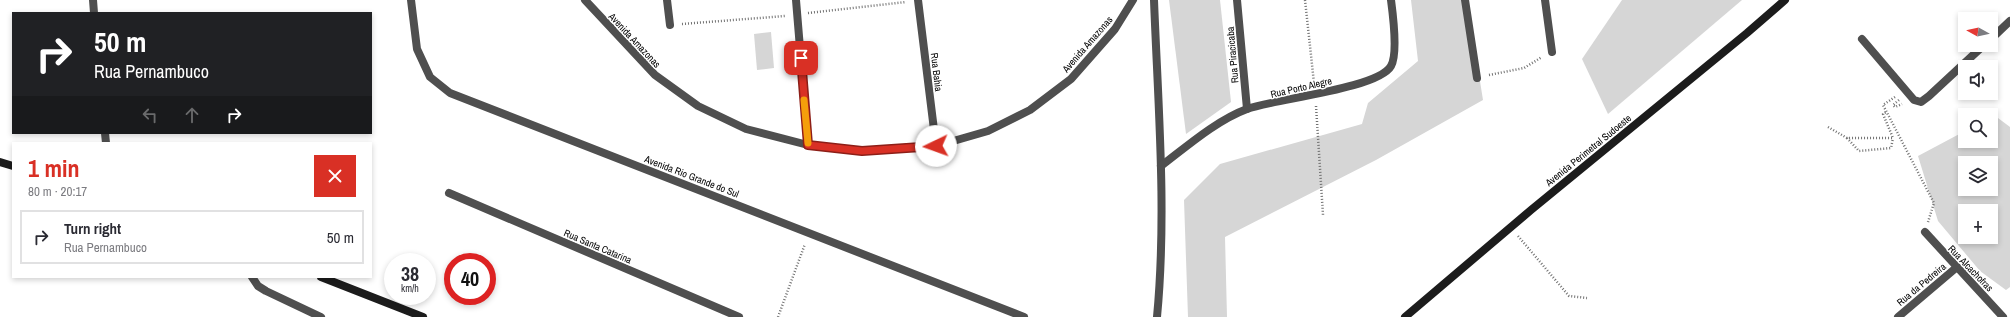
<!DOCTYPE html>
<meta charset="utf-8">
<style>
:root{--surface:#fff;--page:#f7f7f7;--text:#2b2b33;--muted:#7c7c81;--line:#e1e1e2;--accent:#d93025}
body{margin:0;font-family:"Archivo Narrow",sans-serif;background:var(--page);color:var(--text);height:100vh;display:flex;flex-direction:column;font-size:15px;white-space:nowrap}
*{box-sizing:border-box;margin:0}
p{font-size:13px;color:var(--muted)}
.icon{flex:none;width:22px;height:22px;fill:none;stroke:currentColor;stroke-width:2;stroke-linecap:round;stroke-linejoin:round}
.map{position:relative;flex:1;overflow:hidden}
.panel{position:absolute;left:12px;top:142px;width:360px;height:136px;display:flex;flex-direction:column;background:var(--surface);border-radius:0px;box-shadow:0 2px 6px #0003}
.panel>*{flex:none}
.banner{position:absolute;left:12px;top:12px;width:360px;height:122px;border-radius:0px;box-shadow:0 2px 6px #0003;background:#202124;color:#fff;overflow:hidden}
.needle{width:26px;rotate:278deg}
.buttons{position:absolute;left:1958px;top:12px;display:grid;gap:8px}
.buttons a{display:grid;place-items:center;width:40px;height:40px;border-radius:0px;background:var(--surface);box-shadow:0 2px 6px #0003;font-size:20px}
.speed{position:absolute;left:384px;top:253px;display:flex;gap:8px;font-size:20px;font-weight:700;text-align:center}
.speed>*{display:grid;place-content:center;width:52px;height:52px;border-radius:50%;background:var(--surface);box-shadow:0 2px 6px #0003;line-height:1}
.speed small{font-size:10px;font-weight:400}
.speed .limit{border:6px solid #d22;background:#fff;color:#111}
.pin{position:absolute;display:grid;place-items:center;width:34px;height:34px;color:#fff;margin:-17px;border-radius:8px;box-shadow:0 2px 6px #0006}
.me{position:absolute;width:44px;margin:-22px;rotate:267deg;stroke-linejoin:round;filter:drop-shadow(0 0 3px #0008)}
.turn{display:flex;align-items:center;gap:14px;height:84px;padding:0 16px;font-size:18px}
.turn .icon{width:52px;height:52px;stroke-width:2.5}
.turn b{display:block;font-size:28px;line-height:34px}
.lanes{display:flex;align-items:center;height:38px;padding:0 16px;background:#0003;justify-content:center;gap:20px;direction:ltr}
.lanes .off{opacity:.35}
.round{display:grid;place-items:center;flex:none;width:42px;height:42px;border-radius:0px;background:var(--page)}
.headline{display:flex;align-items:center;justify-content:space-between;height:68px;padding:0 16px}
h1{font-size:24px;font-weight:800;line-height:30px;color:var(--accent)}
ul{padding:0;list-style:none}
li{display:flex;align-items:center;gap:12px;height:54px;margin:0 8px 6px;padding:0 8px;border:2px solid var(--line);border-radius:0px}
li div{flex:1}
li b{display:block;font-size:15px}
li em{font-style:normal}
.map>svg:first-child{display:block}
</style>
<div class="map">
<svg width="2010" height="317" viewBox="0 0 2010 317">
<rect width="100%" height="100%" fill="#fff"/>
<g fill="#d6d6d6" fill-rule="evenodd">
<path d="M1169,0H1220L1231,102L1186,134Z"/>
<path d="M1411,0H1467L1483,100L1376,160L1225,237L1227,317H1188L1184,200L1220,164L1362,124L1368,103L1418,61Z"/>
<path d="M1622,0H1742L1608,114L1582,59Z"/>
<path d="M771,32L774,68L757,70L754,34Z"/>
<path d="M1994,115L2010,127V287L2006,290L1980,271L1938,221L1918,156L1965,131V141H1991V117ZM1965,163H1991V189H1965ZM1965,211H1991V237H1965Z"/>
</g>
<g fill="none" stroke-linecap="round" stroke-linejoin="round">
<g stroke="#717171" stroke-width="2.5" stroke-dasharray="1 2" stroke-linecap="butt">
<path d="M1305,0L1314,83"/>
<path d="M808,13L906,2"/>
<path d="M682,24L785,16"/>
<path d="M1489,75L1524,68L1542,57"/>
<path d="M1895,97L1883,105L1934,203L1928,222"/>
<path d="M1899,100L1893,105L1895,107L1902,104"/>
<path d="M1316,106L1323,215"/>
<path d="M1828,127L1847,138H1893L1883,114L1886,112"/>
<path d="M1847,138L1859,151L1891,148L1893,138"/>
<path d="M1518,236L1569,296L1587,298"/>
<path d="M778,317L805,244"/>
</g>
<g stroke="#4f4f4f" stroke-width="8">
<path d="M93,0L94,13"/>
<path d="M411,0L417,49L430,77L450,93L1024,317"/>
<path d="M667,0L670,25"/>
<path d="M796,0L808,145"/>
<path d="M918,0L936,146"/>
<path d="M1154,0C1158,105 1167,212 1157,317"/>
<path d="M1237,0L1247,109"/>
<path d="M1465,0L1477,78"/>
<path d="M1545,0L1552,52"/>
<path d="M1862,39L1914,100L1921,102L1929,96L1984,45"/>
<path d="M1991,39L2010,21"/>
<path d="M105,133L106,143"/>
<path d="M1161,166C1186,147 1217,120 1247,109C1273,99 1378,89 1391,66C1398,54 1393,15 1391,0"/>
<path d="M449,193L739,317"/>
<path d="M1925,232L2003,317"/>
<path d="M252,277L258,286L266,291L321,317"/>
<path d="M1898,317L1957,267"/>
</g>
<path stroke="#4f4f4f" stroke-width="8" d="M585,0L655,75L698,106L746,129L808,145L862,151L936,146L988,131L1030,110L1071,79L1115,29L1133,0"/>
<g stroke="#1c1c1c" stroke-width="8">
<path d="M0,162L13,166"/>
<path d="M321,277L423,317"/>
<path d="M1405,317L1531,210L1747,33L1785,0"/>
</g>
</g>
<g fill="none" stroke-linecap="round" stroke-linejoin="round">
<defs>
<path id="route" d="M801,58L808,145L862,151L936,146"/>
</defs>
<use href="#route" stroke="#8d1f18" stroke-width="10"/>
<use href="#route" stroke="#d93025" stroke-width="7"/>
<path stroke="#f59e0b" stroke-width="7" d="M804,100L808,143"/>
</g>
<g text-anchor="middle" stroke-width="3" stroke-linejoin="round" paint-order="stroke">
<g font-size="10" fill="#000" stroke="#fff">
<text transform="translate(635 40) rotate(47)" y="4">Avenida Amazonas</text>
<text transform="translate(1087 44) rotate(-49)" y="4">Avenida Amazonas</text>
<text transform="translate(1232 55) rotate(-95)" y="4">Rua Piracicaba</text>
<text transform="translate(937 72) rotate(83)" y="4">Rua Bahia</text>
<text transform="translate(1301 87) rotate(-13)" y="4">Rua Porto Alegre</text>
<text transform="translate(1588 150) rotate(-39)" y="4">Avenida Perimetral Sudoeste</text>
<text transform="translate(692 176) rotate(21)" y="4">Avenida Rio Grande do Sul</text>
<text transform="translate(598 246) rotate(23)" y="4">Rua Santa Catarina</text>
<text transform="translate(1971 268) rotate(46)" y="4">Rua Alcachofras</text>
<text transform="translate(1921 284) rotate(-40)" y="4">Rua da Pedreira</text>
</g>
</g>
</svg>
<div class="buttons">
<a><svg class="needle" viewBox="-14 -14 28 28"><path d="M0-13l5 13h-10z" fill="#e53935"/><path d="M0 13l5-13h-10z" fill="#7c7c81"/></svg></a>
<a><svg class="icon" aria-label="sound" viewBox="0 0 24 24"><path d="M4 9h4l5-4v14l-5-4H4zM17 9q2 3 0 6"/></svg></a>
<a><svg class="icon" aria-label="search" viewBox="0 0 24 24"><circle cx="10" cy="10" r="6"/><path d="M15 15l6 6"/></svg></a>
<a><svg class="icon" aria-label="layers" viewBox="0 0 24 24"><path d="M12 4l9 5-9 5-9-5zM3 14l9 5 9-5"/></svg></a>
<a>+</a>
</div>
<div class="speed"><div>38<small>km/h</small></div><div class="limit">40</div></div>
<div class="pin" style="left:801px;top:58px;background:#d93025"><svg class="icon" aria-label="arrive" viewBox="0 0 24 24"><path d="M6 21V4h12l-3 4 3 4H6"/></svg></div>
<svg class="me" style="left:936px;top:146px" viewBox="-20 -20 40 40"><circle r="19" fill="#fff"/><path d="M0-13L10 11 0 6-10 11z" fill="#d93025"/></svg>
<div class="banner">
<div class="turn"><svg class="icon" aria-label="right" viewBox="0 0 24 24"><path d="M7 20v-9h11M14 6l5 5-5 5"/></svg><div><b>50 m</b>Rua Pernambuco</div></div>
<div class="lanes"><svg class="icon off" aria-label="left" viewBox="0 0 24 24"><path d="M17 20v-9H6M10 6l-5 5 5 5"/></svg><svg class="icon off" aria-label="ahead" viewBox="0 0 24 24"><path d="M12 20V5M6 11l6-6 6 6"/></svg><svg class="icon" aria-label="right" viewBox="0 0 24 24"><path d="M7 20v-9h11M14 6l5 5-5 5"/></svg></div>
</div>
<section class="panel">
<div class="headline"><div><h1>1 min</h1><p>80 m · 20:17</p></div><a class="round" style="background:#d93025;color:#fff"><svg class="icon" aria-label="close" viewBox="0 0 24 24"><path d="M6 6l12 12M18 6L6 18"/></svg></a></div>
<ul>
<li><svg class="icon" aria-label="right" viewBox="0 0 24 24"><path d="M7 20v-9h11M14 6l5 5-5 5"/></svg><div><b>Turn right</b><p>Rua Pernambuco</p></div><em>50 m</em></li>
</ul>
</section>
</div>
